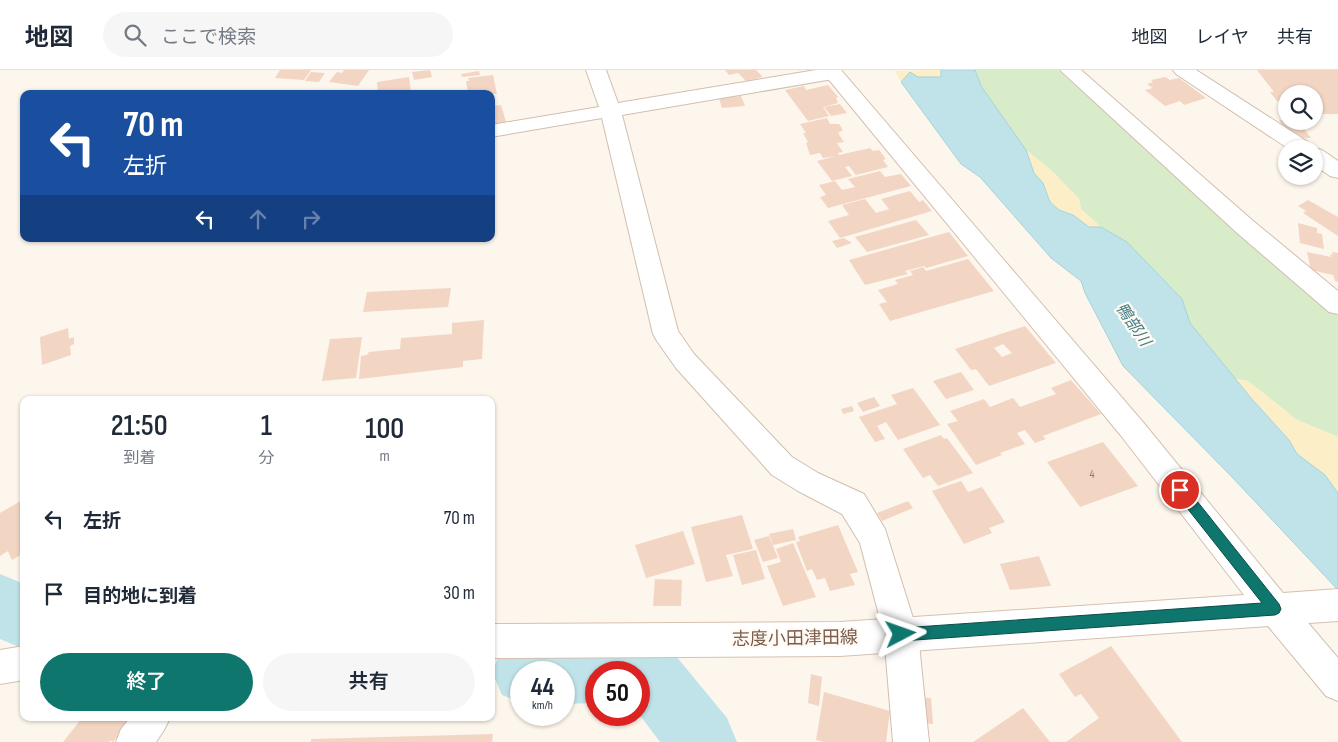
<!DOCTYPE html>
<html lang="ja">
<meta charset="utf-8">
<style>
:root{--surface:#fff;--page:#f6f6f7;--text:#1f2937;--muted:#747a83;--line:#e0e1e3;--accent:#0f766e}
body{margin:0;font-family:"Sofia Sans Condensed","Noto Sans JP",sans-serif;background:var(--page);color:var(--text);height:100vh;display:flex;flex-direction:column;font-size:19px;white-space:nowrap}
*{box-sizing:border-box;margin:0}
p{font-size:16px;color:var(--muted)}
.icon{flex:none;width:28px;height:28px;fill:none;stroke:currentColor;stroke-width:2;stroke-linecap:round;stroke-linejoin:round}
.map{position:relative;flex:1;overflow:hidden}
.drawer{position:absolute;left:20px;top:326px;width:475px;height:325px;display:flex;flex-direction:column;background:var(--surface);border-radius:10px;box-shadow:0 1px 4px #0004}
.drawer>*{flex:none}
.guide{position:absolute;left:20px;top:20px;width:475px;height:152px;border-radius:10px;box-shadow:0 1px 4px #0004;background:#1a4fa0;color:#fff;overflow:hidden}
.controls{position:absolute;left:1278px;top:15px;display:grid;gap:10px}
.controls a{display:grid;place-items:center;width:45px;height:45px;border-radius:50%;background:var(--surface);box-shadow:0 1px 4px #0004;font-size:25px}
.speed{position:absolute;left:510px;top:591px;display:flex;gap:10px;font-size:25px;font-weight:700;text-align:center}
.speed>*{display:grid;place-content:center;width:65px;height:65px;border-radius:50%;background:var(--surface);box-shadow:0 1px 4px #0004;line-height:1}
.speed small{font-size:12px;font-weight:400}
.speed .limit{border:8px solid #d22;background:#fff;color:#111}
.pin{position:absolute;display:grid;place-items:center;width:42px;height:42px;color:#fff;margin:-21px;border:2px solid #fff;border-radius:50%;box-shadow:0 1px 5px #0007}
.me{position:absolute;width:55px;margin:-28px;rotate:86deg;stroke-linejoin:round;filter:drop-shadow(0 0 4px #0008)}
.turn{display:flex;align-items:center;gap:18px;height:105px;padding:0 20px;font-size:22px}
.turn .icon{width:65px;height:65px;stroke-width:2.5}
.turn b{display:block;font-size:35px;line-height:42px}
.lanes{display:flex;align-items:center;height:48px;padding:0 20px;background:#0003;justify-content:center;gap:25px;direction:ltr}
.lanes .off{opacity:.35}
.eta{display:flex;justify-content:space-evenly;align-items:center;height:85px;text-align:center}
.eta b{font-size:30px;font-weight:600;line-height:35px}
.action{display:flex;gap:10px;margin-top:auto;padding:10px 20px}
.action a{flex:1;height:58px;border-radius:30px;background:var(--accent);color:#fff;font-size:20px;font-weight:600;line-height:58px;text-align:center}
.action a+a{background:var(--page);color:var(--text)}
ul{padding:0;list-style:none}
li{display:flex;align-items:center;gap:15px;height:75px;padding:0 20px}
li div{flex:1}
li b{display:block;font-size:19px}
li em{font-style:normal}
header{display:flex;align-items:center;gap:30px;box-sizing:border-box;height:70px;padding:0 25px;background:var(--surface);border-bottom:1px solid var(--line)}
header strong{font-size:24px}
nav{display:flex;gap:28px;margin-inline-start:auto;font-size:18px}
.search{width:350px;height:45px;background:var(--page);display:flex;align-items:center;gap:12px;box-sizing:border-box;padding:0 18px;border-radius:28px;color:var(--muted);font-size:19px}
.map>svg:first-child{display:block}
</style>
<header>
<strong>地図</strong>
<div class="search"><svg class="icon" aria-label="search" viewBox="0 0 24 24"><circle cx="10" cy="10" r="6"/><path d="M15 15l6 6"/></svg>ここで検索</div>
<nav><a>地図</a><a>レイヤ</a><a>共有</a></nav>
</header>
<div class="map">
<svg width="1338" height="672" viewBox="0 0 1338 672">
<rect width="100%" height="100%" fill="#fdf6ec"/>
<path fill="#d8ecc9" d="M975,0H1058L1233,156L1338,244V367L1297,350L1248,311L1235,309L1190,253L1182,229L1127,172L1101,157L1081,139L1079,129L1052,101L1026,80L981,16Z"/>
<g fill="#fcefc7">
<path d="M941,0V7H918L910,3L901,12L895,1Z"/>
<path d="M1026,80L1052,101L1079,129L1081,139L1101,157H1089L1073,145L1059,140L1050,131L1043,113L1034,103Z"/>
<path d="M1235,309L1248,311L1297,350L1338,367V423L1325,405L1297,384L1289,370Z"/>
</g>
<path fill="#bfe3e8" stroke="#a5d3da" d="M941,0H975L981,16L1026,80L1034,103L1043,113L1050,132L1059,140L1073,145L1089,157H1101L1127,172L1182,229L1190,253L1251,328L1289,370L1297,384L1325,405L1338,423V520L1231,406L1123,296L1085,223L1081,211L1051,188L980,107L961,94L901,12L910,2L918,7H941Z"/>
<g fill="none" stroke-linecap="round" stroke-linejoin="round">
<g fill="#bfe3e8" fill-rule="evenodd">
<path d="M0,504L24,514V579L0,569Z"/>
<path d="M611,567L635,575L639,573L653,576L676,586L727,648L737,672H660L639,644V602H596V633L564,634V602H521V633L502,625L492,602L502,579L525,569Z"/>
</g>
</g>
<g fill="#f3d5c3" fill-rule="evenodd">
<path d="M280,0H311L304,10L275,8Z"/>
<path d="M344,0H369L358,16L329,12L337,2L342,3Z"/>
<path d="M430,0L432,7L414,10L412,2Z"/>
<path d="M725,0H756L763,7L746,11L738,3L729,5Z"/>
<path d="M1257,0H1338V44H1314V24H1286V39L1280,31H1277L1270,22H1274Z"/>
<path d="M479,1L480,5L462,7L461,4Z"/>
<path d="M311,2L325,3L319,12L305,11Z"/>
<path d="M493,5L497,24H468L466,11H469L468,8Z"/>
<path d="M409,7L411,23L378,24L377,12Z"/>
<path d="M1165,7L1170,10L1179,8L1206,28L1184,35L1180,31L1165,36L1145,20L1153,18L1147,14L1153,12L1151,10Z"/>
<path d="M828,15L838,27L836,28L838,33L823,37L829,46L808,51L785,20L804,16L806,20Z"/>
<path d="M741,26L745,36L722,38L719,28Z"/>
<path d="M840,34L847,43L831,46L824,37Z"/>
<path d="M501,35L506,52L491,55V36Z"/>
<path d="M827,48L830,54H839L843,60L838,63L844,72L837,73L843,82L838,83L839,85L870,78L873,81L879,80L886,89L883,90L888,97L856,105L849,96L845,97L852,106L832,111L817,91L836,86L823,88L820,83L810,85L806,73L808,72L803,63H806L800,54Z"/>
<path d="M1279,50L1298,51L1311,68H1300L1284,58Z"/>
<path d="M880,101L885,107L901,104L911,116L828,138L820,127L826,125L819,115L835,111L842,120L855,117L848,109Z"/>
<path d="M910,121L919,132L923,130L932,141L840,168L828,151L849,145L842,135L865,129L876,143L889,139L881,129Z"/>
<path d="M1308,130L1338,147V166L1303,143L1306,141L1298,136Z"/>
<path d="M916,150L929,165L867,182L855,167Z"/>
<path d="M1298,153L1317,158V163L1322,164L1324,179L1300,173Z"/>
<path d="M949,162L968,186L926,198L924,196L905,201L908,204L865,215L849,190Z"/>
<path d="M844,168L852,173L837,178L832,171Z"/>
<path d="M1307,182L1331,187L1330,184L1333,185L1332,182L1338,183V212L1335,211L1333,205L1311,200Z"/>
<path d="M968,189L994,221L890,251L879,234L887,232L878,220L898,214L895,210L913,205L910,201L923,197L926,201Z"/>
<path d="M451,218L448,237L363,242L367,222Z"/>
<path d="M484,250L482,289L463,291V297L359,309L361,286L367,285L369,282L400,279L401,268L452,264V253Z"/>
<path d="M1025,256L1056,293L989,316L976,299L971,300L955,279ZM1003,274L1012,283L1002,287L994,278Z"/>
<path d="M68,258L69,269L74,267V274L70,276L71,285L42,295L40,267Z"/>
<path d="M362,267L356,308L322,311L330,269Z"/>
<path d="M961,302L974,320L946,329L933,311Z"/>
<path d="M1071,310L1101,344L1043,366L1046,369L1035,373L1025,360L1017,363L1025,374L1000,383L1002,385L976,395L947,354L958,351L950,341L984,329L990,337L1013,328L1020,337L1056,324L1051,318Z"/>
<path d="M913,318L940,355L898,370L886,352L877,356L885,369L875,372L859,347L897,334L891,325Z"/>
<path d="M874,327L880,336L863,342L857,333Z"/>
<path d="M852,336L854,341L843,344L841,339Z"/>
<path d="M941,365L944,369L947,368L973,403L938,416L930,405L923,408L903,379Z"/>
<path d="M1103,372L1138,416L1080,437L1047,392Z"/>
<path d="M961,411L968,422L982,417L1005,452L989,458L992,463L964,474L932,421Z"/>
<path d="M24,429V488L22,484L12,490L8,481L0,486V443Z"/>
<path d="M908,431L913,438L882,451L877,443Z"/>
<path d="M742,445L753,479L726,485L733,506L706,512L691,457Z"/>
<path d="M838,455L858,502L850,504L855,515L830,521L825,508L817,510L812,499L807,501L796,472L800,471L798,467Z"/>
<path d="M793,459L796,470L773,475L769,464Z"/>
<path d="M683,461L695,494L646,508L635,475Z"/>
<path d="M769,466L778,488L763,492L754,470Z"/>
<path d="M793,473L816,527L783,536L767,496L781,492L776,479Z"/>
<path d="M756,480L765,509L742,515L733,485Z"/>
<path d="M1039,486L1051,516L1010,520L1000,494Z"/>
<path d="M655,509L682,510L681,536H653Z"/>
<path d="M1111,576L1182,672H1066L1099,648L1081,624L1075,627L1059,604Z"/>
<path d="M811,604L822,607L819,636L808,633Z"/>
<path d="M824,622L890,641L886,672H824L816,670Z"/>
<path d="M920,627L931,628L933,654L922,653Z"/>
<path d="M1023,638L1050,672H973Z"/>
<path d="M82,648H135L128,657L125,656L113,672L110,670L109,672H63Z"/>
<path d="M493,664L492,672H311V669Z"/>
</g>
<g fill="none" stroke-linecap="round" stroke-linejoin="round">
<defs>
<g id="street">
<path d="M586,0H606L618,33L816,0H841L843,3L840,7L833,9L622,45L678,261L694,284L792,387L818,403L864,424L885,459L918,564L929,672H893L884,564L860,473L842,444L798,421L772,405L676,298L657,271L653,264L602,48L491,67V55L599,37Z"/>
<path d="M1060,0H1081L1252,150L1338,221V244L1329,242L1236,162Z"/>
<path d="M1173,0H1196L1311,74L1314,78L1322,80L1338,91V108L1330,106L1314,95V79H1289L1176,4Z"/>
<path d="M1275,523L1287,528L1338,588V631L1326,626L1263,550L1259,539L1263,528Z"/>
<path d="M130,648H170L164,660L156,672H116L121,659Z"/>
</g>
<g id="secondary">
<path d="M821,0H841L1142,351L1283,523L1338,519V551L840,586L491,588V554L840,552L1244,525L1122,367Z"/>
<path d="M24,576V610L0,614V580Z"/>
</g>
</defs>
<use href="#street" stroke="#d1beb0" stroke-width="2"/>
<use href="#secondary" stroke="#d6c0b0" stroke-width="2"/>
<use href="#street" fill="#fff" fill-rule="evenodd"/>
<use href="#secondary" fill="#fff" fill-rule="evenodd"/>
</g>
<path fill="#0f766e" stroke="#0a4d48" d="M1180,415L1185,416L1279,534L1281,539L1279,543L1275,545L901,571L896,569L894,564L896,560L901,558L1262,533L1176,424L1174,420L1176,416Z"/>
<g text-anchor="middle" stroke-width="4.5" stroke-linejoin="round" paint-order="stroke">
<g font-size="12" fill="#987a6a">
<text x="1092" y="408">4</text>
</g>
<g font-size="16" font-style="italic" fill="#437c86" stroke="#fffaf3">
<text transform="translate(1134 254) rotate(56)" y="6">鴨部川</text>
</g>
<g font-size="18" fill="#7a5c4d" stroke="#fffaf3">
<text transform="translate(795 568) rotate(-1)" y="6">志度小田津田線</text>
</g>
</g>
</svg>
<div class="controls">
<a><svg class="icon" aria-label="search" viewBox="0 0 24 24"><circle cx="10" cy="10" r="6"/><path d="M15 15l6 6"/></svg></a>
<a><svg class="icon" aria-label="layers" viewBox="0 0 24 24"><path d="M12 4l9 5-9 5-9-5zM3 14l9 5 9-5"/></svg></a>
</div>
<div class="speed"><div>44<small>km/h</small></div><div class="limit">50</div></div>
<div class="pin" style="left:1180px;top:420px;background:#d93025"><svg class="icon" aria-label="arrive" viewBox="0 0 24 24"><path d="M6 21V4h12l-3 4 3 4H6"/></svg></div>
<svg class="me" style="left:901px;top:564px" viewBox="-20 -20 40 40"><path d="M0-17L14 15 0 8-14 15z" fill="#0f766e" stroke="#fff" stroke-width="4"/></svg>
<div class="guide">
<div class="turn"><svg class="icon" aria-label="left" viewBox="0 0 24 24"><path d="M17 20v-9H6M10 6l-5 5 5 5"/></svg><div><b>70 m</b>左折</div></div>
<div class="lanes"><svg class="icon" aria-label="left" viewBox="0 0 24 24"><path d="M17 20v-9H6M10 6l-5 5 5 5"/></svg><svg class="icon off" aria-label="ahead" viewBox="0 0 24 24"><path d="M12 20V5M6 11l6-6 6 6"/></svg><svg class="icon off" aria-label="right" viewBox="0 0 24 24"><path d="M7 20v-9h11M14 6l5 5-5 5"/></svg></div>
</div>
<section class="drawer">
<div class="eta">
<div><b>21:50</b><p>到着</p></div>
<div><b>1</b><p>分</p></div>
<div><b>100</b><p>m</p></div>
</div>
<ul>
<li><svg class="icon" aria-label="left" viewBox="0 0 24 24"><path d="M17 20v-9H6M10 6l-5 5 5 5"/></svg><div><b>左折</b></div><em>70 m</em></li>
<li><svg class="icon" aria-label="arrive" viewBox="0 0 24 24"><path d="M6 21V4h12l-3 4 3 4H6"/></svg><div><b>目的地に到着</b></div><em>30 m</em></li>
</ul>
<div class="action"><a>終了</a><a>共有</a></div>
</section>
</div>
